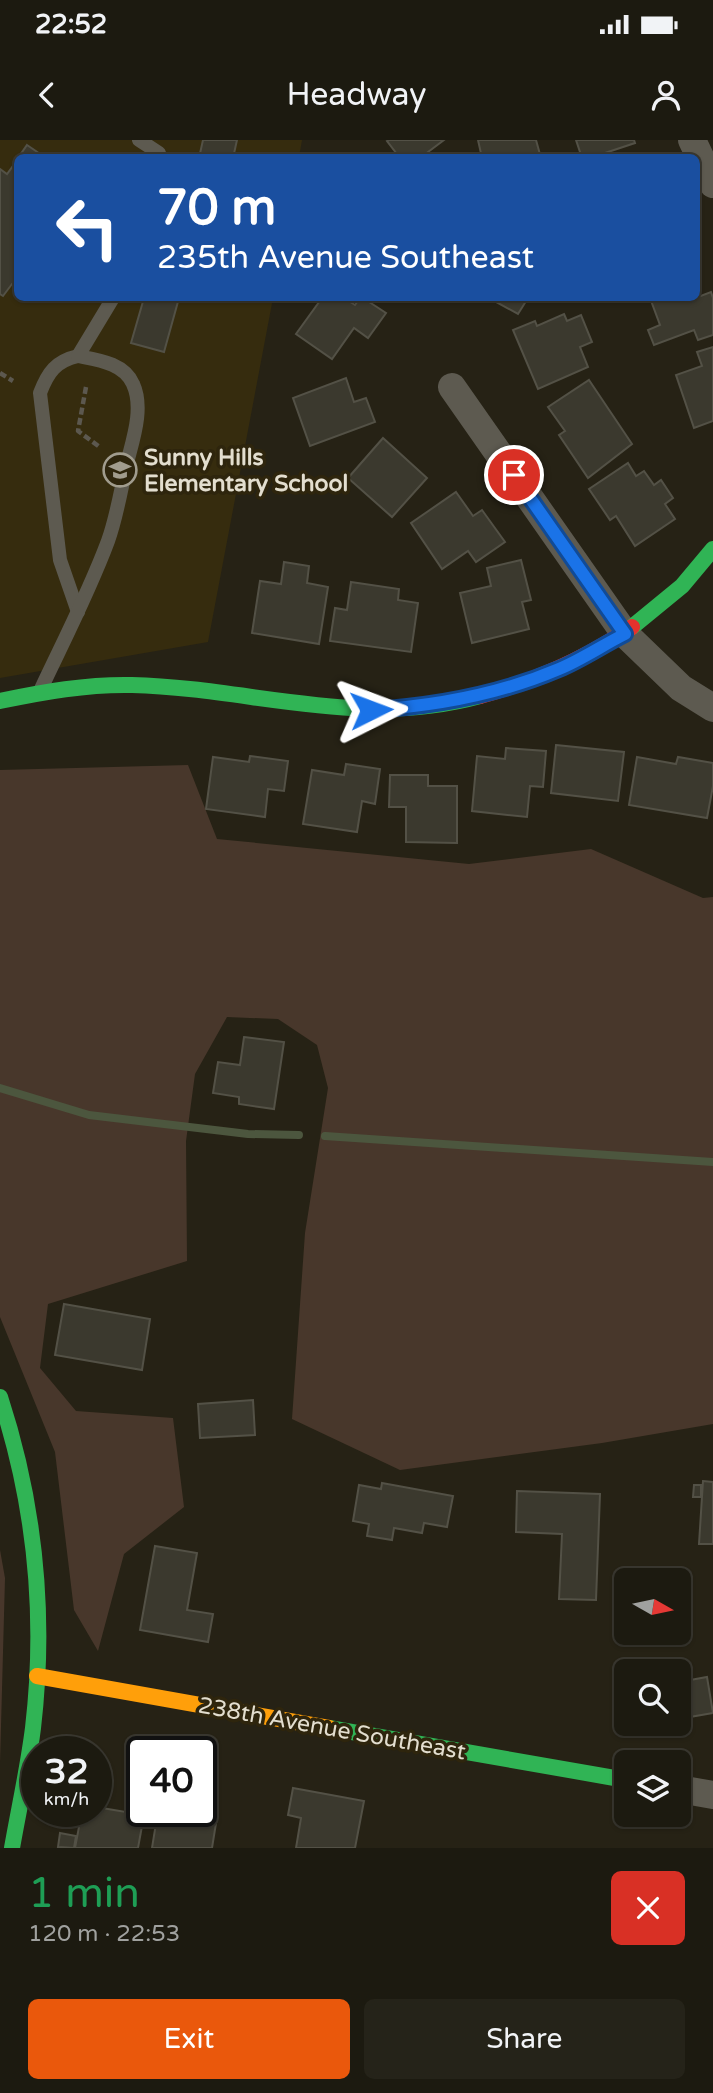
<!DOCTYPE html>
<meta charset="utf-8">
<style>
:root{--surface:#1c1a10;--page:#252319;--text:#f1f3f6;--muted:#a0a19f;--line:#3a3830;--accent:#ea580c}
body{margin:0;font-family:"Varela Round",sans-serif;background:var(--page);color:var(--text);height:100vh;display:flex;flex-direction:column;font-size:26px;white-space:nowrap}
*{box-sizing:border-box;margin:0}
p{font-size:23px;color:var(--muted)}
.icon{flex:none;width:38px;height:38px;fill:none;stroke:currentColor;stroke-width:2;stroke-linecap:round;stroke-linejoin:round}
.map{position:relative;height:1708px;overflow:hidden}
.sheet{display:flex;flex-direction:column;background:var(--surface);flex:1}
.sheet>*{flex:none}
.guide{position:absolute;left:14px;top:14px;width:686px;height:147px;border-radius:10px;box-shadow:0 2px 5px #0004,0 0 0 2px var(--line);background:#1a4fa0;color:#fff;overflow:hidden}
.needle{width:46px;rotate:99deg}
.buttons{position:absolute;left:614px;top:1428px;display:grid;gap:14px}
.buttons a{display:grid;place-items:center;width:77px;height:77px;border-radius:10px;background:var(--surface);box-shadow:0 2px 5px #0004,0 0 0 2px var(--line);font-size:35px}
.speed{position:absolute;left:21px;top:1596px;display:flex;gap:14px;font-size:35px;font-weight:700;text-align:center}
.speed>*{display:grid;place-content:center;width:91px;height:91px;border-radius:50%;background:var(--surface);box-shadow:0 2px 5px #0004,0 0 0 2px var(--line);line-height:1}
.speed small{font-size:18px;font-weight:400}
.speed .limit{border:4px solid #111;border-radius:10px;background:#fff;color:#111}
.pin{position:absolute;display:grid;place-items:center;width:60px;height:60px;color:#fff;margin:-30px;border:4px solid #fff;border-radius:50%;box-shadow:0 2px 7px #0007}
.me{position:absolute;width:77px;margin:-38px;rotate:87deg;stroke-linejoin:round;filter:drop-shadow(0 0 5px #0008)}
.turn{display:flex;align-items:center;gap:24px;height:147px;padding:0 28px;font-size:32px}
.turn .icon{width:91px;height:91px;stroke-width:2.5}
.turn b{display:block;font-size:49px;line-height:60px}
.round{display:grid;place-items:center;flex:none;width:74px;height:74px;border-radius:10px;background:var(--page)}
.summary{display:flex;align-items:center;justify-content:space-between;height:119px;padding:0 28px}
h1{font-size:42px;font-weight:600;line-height:52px;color:#1e9e55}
.action{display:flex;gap:14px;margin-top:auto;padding:14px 28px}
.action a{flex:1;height:80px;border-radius:10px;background:var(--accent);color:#fff;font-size:28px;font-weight:600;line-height:80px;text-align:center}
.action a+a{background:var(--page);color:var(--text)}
.status{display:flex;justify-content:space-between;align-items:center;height:49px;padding:0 35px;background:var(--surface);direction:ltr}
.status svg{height:19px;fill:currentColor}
header{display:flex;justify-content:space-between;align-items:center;height:91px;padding:0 28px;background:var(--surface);font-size:32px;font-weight:600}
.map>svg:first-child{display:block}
</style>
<div class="status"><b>22:52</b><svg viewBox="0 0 49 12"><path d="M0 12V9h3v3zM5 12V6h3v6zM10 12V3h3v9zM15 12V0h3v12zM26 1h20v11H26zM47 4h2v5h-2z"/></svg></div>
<header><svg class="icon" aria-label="back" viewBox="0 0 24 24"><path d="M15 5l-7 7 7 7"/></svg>Headway<svg class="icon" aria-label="person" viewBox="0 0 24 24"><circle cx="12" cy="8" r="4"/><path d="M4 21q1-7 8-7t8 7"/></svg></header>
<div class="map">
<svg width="713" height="1708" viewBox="0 0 713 1708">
<rect width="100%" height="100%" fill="#262215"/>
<path fill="#362c0e" d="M0,0H302L299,17L18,18V158H273L208,502L0,538Z"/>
<g fill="#48372b">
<path d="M188,625L217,699L469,724L591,709L703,758L713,757V1284L602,1303L400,1330L292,1279L305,1093L328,948L317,905L278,879L227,877L195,934L186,1001L187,1121L48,1164L40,1228L76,1271L173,1278L184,1367L124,1414L98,1511L74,1470L55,1312L0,1177V630Z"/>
<path d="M0,1410L5,1438L0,1623Z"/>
</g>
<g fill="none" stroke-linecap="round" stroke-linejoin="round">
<g stroke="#4c563e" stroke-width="8">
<path d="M0,948L89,975L248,994L299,995"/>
<path d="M325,996L713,1022"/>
</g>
</g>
<g fill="#3b392e" stroke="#535146" stroke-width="2">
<path d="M203,0H237L233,18H199Z"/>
<path d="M389,0H444L420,18H400L387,1Z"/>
<path d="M478,0H536L541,18H482Z"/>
<path d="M576,0H634L635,3L590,18H582Z"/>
<path d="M27,5L46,18H18Z"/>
<path d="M18,19V136L3,156L0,154V29L7,34Z"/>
<path d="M711,152L713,158V195L698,200L694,190L654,205L648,190L660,185L650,158H696V153L698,157Z"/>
<path d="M144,158H179L164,212L131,203Z"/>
<path d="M322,158H344L355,165L360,158H363L386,173L368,198L354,188L332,219L296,194Z"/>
<path d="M489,158H528L518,174Z"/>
<path d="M564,174L567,181L581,175L592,202L580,207L588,227L538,249L513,190L535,181L537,186Z"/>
<path d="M713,207V281L694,288L676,235L702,226L697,212Z"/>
<path d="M346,238L354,262L366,258L375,282L310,306L293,258Z"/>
<path d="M589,240L632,304L588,338L559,295L565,291L548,267Z"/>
<path d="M383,298L427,338L392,377L348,338Z"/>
<path d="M628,323L636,336L644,331L654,345L661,340L673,358L665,364L675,379L635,406L616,376L610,380L589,349Z"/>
<path d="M456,352L473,376L482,370L505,402L476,422L468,411L442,429L411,383Z"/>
<path d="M521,420L531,460L522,462L529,489L472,503L460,453L491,446L487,428Z"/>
<path d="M284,422L309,426L307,443L328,447L319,504L252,493L260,441L281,444Z"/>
<path d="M351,442L399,449L398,460L418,463L411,512L330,501L335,468L347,470Z"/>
<path d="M556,605L624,612L618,661L551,653Z"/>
<path d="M506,608L546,611L543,647L530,646L527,677L472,671L477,616L505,619Z"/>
<path d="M250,616L288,621L284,651L268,649L265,677L206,669L213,617L249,622Z"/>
<path d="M637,617L676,624L678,617L713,623V646L707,678L629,665Z"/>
<path d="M346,624L380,629L375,664L362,661L357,692L303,684L312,630L344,635Z"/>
<path d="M390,635H428V646H457V703L406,702V667H389Z"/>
<path d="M244,897L284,902L274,969L239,964V957L213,953L218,922L240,925Z"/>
<path d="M64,1164L150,1179L142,1230L55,1215Z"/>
<path d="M253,1260L255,1295L200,1298L198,1264Z"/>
<path d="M703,1341L713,1342V1404H699Z"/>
<path d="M382,1343L453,1356L447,1387L424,1383L422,1393L394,1388L392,1400L367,1396L369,1384L353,1381L359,1345L381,1349Z"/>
<path d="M694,1345H701V1357H693Z"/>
<path d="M517,1351L600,1354L596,1460L559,1459L562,1394L516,1392Z"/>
<path d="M155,1406L197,1413L187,1470L213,1474L208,1502L140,1490Z"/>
<path d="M707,1537L713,1573L684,1578L679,1542Z"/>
<path d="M293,1648L364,1661L355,1708H296L301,1678L288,1675Z"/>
<path d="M96,1667L144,1675L138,1708H75L82,1671H96Z"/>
<path d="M158,1671H182L217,1677L212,1708H152Z"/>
<path d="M60,1693L76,1696L74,1708L58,1707Z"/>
</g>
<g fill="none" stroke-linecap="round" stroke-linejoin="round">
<g stroke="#5c584f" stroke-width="4.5" stroke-dasharray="7 3.5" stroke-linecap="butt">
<path d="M0,233L13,241"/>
<path d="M86,247L78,291L101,308"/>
</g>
<g stroke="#5d5a50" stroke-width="14">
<path d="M139,0L159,13L160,18"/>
<path d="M78,472L60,420L40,253C48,232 56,221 78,216"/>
<path d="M41,549C64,500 89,452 108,401C117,376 121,349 127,323C133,299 144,268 133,244C124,223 98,220 78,216L113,158"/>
</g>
<g stroke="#5d5a50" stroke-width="28">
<path d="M692,0L713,44"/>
<path d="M452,247L625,494L681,548L713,568"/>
<path d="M679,1649L713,1655"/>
</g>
<g stroke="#30b455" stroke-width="16">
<path d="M632,487L682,446L713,409"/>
<path d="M0,561C43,552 87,544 132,545C251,548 359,589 480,556"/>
<path d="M0,1257C35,1364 46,1476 33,1588C28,1628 19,1668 12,1708"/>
<path d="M329,1588L626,1640"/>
</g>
<path stroke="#ff9f0a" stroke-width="16" d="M37,1536L329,1588"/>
<path stroke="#e5322d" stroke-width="16" d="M480,556C535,541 585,519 632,487"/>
</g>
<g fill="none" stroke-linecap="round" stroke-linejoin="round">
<defs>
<path id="route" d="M371,570C436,566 498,555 559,529C581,520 603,505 625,494L514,335"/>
</defs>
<use href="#route" stroke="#114b97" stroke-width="18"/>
<use href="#route" stroke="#1a73e8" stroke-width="12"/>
</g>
<defs>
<symbol id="school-ring" viewBox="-11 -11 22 22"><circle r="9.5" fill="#2e250d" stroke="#a19c8e" stroke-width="1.5"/><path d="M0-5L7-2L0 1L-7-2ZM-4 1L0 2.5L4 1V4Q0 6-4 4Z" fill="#a19c8e"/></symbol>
</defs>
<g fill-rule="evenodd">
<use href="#school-ring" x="101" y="311" width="38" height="38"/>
</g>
<g text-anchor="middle" stroke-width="7" stroke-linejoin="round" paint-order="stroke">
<g font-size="23" font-weight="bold" fill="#e3decf" stroke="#2e250d" text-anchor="start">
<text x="144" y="325">Sunny Hills<tspan x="144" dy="26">Elementary School</tspan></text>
</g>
<g font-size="23" fill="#e3decf" stroke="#2e250d">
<text transform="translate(332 1588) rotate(10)" y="8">238th Avenue Southeast</text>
</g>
</g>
</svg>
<div class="buttons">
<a><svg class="needle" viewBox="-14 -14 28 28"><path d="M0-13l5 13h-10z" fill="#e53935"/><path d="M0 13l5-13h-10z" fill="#a0a19f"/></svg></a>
<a><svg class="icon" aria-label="search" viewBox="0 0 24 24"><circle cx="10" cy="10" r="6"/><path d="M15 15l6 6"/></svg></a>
<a><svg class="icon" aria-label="layers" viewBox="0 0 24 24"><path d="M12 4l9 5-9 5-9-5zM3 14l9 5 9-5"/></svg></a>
</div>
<div class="speed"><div>32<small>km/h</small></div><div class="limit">40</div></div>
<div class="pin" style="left:514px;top:335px;background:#d93025"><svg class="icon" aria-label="arrive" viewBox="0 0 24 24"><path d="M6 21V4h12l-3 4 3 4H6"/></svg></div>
<svg class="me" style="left:371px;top:570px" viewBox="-20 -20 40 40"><path d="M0-17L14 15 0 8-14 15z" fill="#1a73e8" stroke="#fff" stroke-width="4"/></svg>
<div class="guide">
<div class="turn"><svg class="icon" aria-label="left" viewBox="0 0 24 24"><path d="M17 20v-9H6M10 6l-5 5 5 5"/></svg><div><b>70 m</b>235th Avenue Southeast</div></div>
</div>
</div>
<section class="sheet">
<div class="summary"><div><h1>1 min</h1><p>120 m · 22:53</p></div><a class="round" style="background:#d93025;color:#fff"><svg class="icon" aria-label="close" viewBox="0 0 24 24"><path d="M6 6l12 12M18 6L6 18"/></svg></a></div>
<div class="action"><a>Exit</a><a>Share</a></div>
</section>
